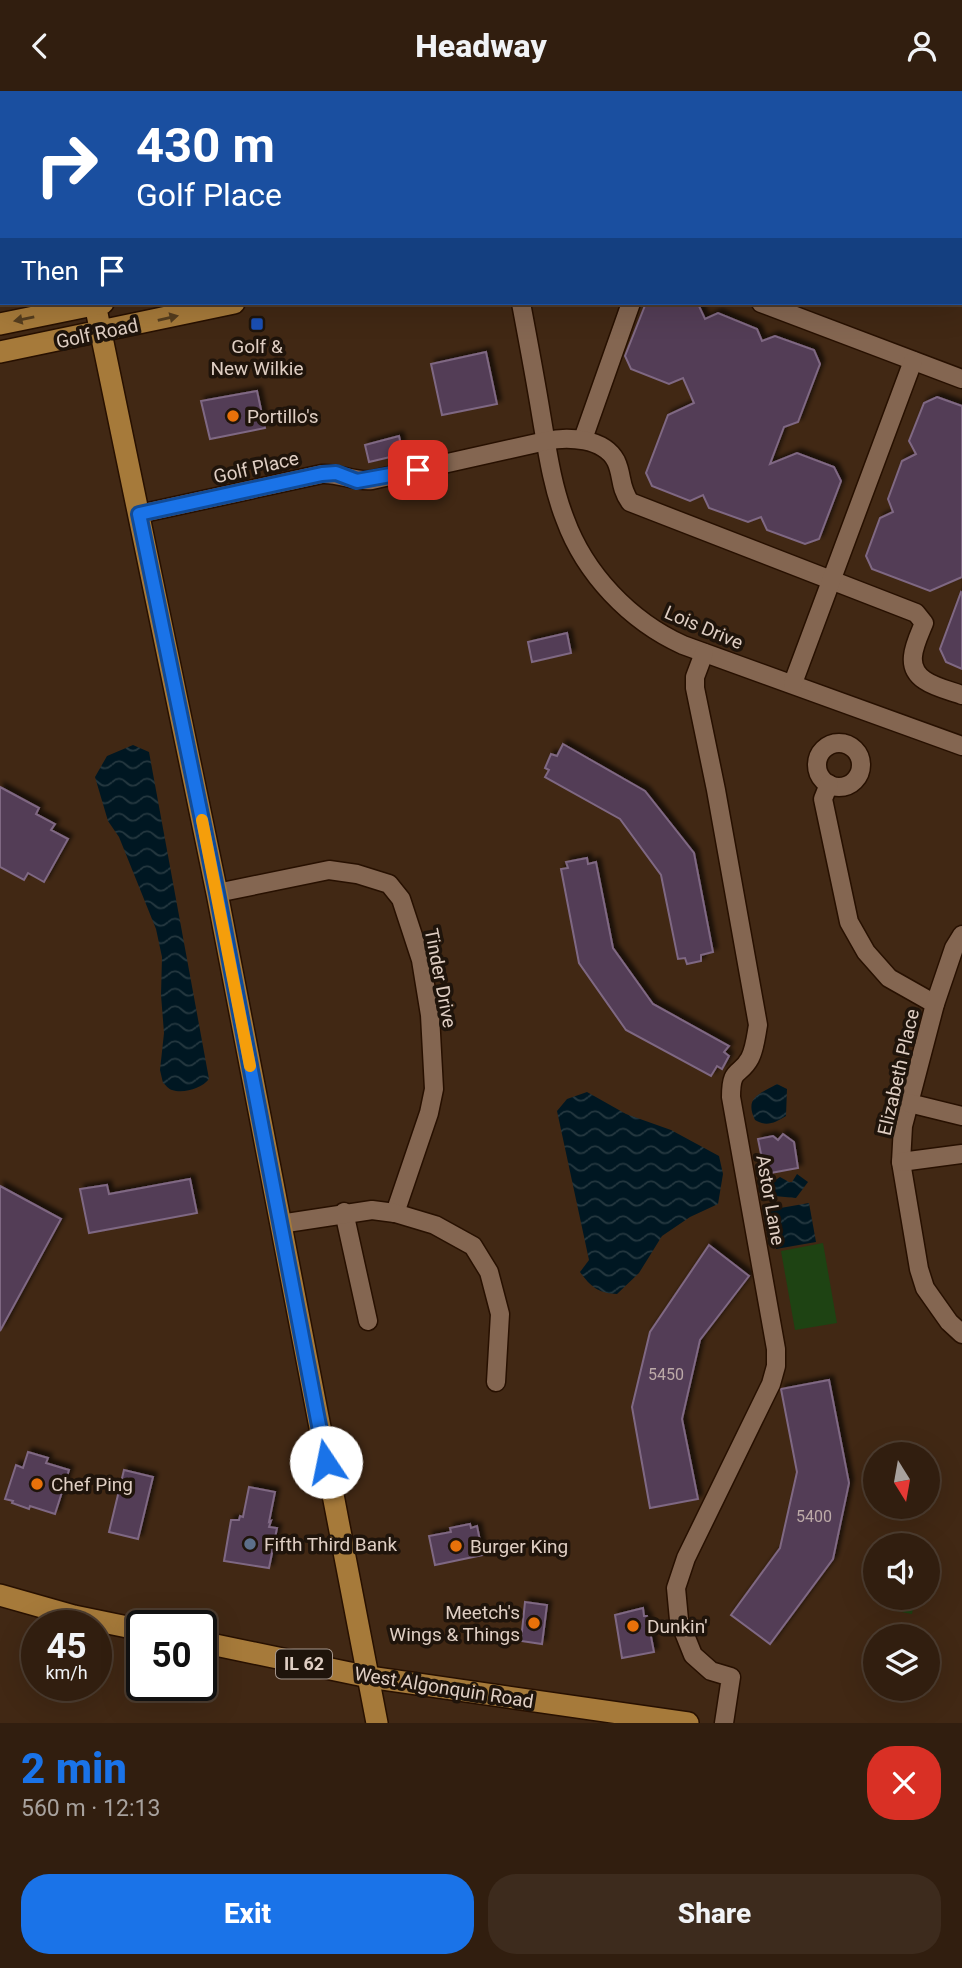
<!DOCTYPE html>
<meta charset="utf-8">
<style>
:root{--surface:#311e0f;--page:#3d2b1d;--text:#f1f3f6;--muted:#a8a29e;--line:#4c3c2f;--accent:#1a73e8}
body{margin:0;font-family:Roboto,sans-serif;background:var(--page);color:var(--text);height:100vh;display:flex;flex-direction:column;font-size:26px;white-space:nowrap}
*{box-sizing:border-box;margin:0}
p{font-size:23px;color:var(--muted)}
.icon{flex:none;width:38px;height:38px;fill:none;stroke:currentColor;stroke-width:2;stroke-linecap:round;stroke-linejoin:round}
.map{position:relative;height:1632px;overflow:hidden}
.details{display:flex;flex-direction:column;background:var(--surface);flex:1}
.details>*{flex:none}
.banner{position:absolute;left:0px;top:0px;width:962px;height:214px;box-shadow:0 7px 28px #0002,0 0 0 2px var(--line);background:#1a4fa0;color:#fff;overflow:hidden}
.needle{width:46px;rotate:169deg}
.buttons{position:absolute;left:863px;top:1351px;display:grid;gap:14px}
.buttons a{display:grid;place-items:center;width:77px;height:77px;border-radius:50%;background:var(--surface);box-shadow:0 7px 28px #0002,0 0 0 2px var(--line);font-size:35px}
.speed{position:absolute;left:21px;top:1519px;display:flex;gap:14px;font-size:35px;font-weight:700;text-align:center}
.speed>*{display:grid;place-content:center;width:91px;height:91px;border-radius:50%;background:var(--surface);box-shadow:0 7px 28px #0002,0 0 0 2px var(--line);line-height:1}
.speed small{font-size:18px;font-weight:400}
.speed .limit{border:4px solid #111;border-radius:10px;background:#fff;color:#111}
.pin{position:absolute;display:grid;place-items:center;width:60px;height:60px;color:#fff;margin:-30px;border-radius:14px;box-shadow:0 4px 10px #0006}
.me{position:absolute;width:77px;margin:-38px;rotate:349deg;stroke-linejoin:round;filter:drop-shadow(0 0 5px #0008)}
.turn{display:flex;align-items:center;gap:24px;height:147px;padding:0 21px;font-size:32px}
.turn .icon{width:91px;height:91px;stroke-width:2.5}
.turn b{display:block;font-size:49px;line-height:60px}
.then{display:flex;align-items:center;height:66px;padding:0 21px;background:#0003;gap:14px;font-size:26px}
.round{display:grid;place-items:center;flex:none;width:74px;height:74px;border-radius:28px;background:var(--page)}
.head{display:flex;align-items:center;justify-content:space-between;height:119px;padding:0 21px}
h1{font-size:42px;font-weight:800;line-height:52px;color:var(--accent)}
.action{display:flex;gap:14px;margin-top:auto;padding:14px 21px}
.action a{flex:1;height:80px;border-radius:28px;background:var(--accent);color:#fff;font-size:28px;font-weight:800;line-height:80px;text-align:center}
.action a+a{background:var(--page);color:var(--text)}
header{display:flex;justify-content:space-between;align-items:center;height:91px;padding:0 21px;background:var(--surface);font-size:32px;font-weight:800}
.map>svg:first-child{display:block}
</style>
<header><svg class="icon" aria-label="back" viewBox="0 0 24 24"><path d="M15 5l-7 7 7 7"/></svg>Headway<svg class="icon" aria-label="person" viewBox="0 0 24 24"><circle cx="12" cy="8" r="4"/><path d="M4 21q1-7 8-7t8 7"/></svg></header>
<div class="map">
<svg width="962" height="1632" viewBox="0 0 962 1632">
<defs>
<pattern id="green-dots" width="8" height="8" patternUnits="userSpaceOnUse" patternTransform="scale(1.75)"><rect width="8" height="8" fill="#1e4313"/><path d="M2 2h.1M6 6h.1" fill="none" stroke="#3e5d34" stroke-width="1.8" stroke-linecap="round"/></pattern>
<pattern id="water-waves" width="16" height="10" patternUnits="userSpaceOnUse" patternTransform="scale(1.75)"><rect width="16" height="10" fill="#001722"/><path d="M0 5q4-4 8 0t8 0" fill="none" stroke="#253840"/></pattern>
<filter id="shadow"><feDropShadow dx="4" dy="-4" stdDeviation="2" flood-color="#0009"/></filter>
</defs>
<rect width="100%" height="100%" fill="#412814"/>
<path fill="url(#green-dots)" d="M607,0H962V24L961,2Z"/>
<g fill="#1e4313">
<path d="M823,1152L837,1232L795,1239L781,1160Z"/>
<path d="M893,1507H915L912,1523L891,1519Z"/>
</g>
<g fill="url(#water-waves)">
<path d="M133,654L149,661L209,988C202,997 184,1003 172,999C168,998 166,994 163,992L160,979L164,942L161,904L162,866L156,838L119,746L108,730L95,686L107,665Z"/>
<path d="M777,993L787,998L786,1025C775,1032 766,1036 755,1029C744,1006 760,1003 777,993Z"/>
<path d="M587,1001L626,1023L671,1039L719,1065L723,1083L718,1113L690,1126L662,1145L639,1182L617,1203C598,1202 591,1196 580,1181L589,1169L557,1020L567,1008Z"/>
<path d="M797,1083L808,1091L796,1107L774,1105L771,1092L780,1086L789,1091H792Z"/>
<path d="M809,1112L816,1151L776,1158L769,1119Z"/>
</g>
<g fill="#523d56" stroke="#7f6883" stroke-width="2" filter="url(#shadow)">
<path d="M646,212H689L699,215L705,228L718,222L757,238L762,250L775,245L814,259L820,273L798,331L784,336L770,373L797,362L834,376L841,390L819,448L805,453L767,439L761,426L748,431L709,417L703,404L690,410L652,395L646,382L668,324L694,312L683,287L669,293L631,278L625,265Z"/>
<path d="M486,261L497,313L442,324L431,273Z"/>
<path d="M257,300L265,337L210,348L201,310Z"/>
<path d="M937,306L962,315V486L930,500L872,478L866,465L880,427L893,421L888,408L902,370L916,363L909,350L924,312Z"/>
<path d="M399,345L403,363L369,371L365,354Z"/>
<path d="M961,501L962,502V578L946,571L940,558Z"/>
<path d="M567,542L571,562L532,571L528,551Z"/>
<path d="M563,653L645,700L694,762L713,861L701,864V870L687,873L685,867L678,868L661,784L620,728L545,686L549,679L545,677L551,663L557,665Z"/>
<path d="M0,696L39,717L36,723L55,733L51,739L68,748L44,791L28,782L24,789L0,776Z"/>
<path d="M587,767L588,773L596,771L613,857L653,913L729,955L724,961L729,965L722,978L717,975L711,985L626,939L579,872L561,778L568,777L566,771Z"/>
<path d="M783,1043L794,1051L798,1077L765,1083L758,1048L773,1045L778,1049Z"/>
<path d="M190,1088L197,1122L89,1142L80,1098L107,1094L109,1103Z"/>
<path d="M0,1095L61,1128L0,1240Z"/>
<path d="M709,1154L749,1185L700,1249L682,1328L698,1408L650,1417L632,1316L650,1241Z"/>
<path d="M829,1289L849,1392L833,1468L770,1553L731,1524L780,1457L797,1381L781,1298Z"/>
<path d="M28,1361L48,1367L46,1372L69,1379L55,1423L30,1415L29,1418L12,1412L13,1410L5,1408L16,1374L23,1377Z"/>
<path d="M124,1379L153,1386L138,1448L109,1441Z"/>
<path d="M249,1396L275,1401L269,1431L271,1430L269,1436L277,1437L269,1477L224,1470L231,1429H239L240,1425L243,1426Z"/>
<path d="M470,1433L471,1437L477,1435L483,1464L435,1474L429,1445L451,1441L450,1437Z"/>
<path d="M525,1511L547,1514L542,1553L521,1550Z"/>
<path d="M643,1517L644,1525H647L654,1561L622,1567L615,1524Z"/>
</g>
<g fill="none" stroke-linecap="round" stroke-linejoin="round">
<defs>
<g id="minor">
<path d="M56,0V2"/>
<path d="M521,212C528,249 535,286 541,323C547,358 552,395 565,428C585,483 630,530 683,554L962,655"/>
<path d="M761,212L962,288"/>
<path d="M583,348L631,212"/>
<path d="M139,423L322,383C340,382 354,391 372,389L546,350C568,345 604,347 616,370C623,385 619,395 630,411L916,522L924,532C920,542 914,554 913,565C910,592 943,597 962,604"/>
<path d="M704,562L695,586V597L716,699L758,934C756,945 755,957 750,967C740,986 731,975 731,1006L776,1258V1275L771,1293L686,1467L676,1497L679,1529L693,1564L711,1580L731,1586L724,1632"/>
<path d="M793,592L913,270"/>
<circle cx="839" cy="674" r="22"/>
<path d="M829,693L823,708L849,831L866,861L889,887L935,913"/>
<path d="M217,802L329,779L357,783L389,793L401,808L421,869L430,924L434,998L429,1022L395,1122"/>
<path d="M962,844L954,857L935,913L903,1035L901,1071L919,1178L925,1197L949,1231L962,1243"/>
<path d="M909,1012L962,1025"/>
<path d="M901,1071L962,1063"/>
<path d="M344,1121L368,1230"/>
<path d="M280,1133L372,1119L395,1122L435,1134L473,1155L489,1181L500,1223L496,1291"/>
</g>
<g id="major">
<path d="M961,24H962"/>
<path d="M961,52L962,51"/>
<path d="M95,213L217,802L377,1632"/>
<path d="M0,233L103,212"/>
<path d="M0,261L234,212"/>
<path d="M0,1504L74,1525L142,1539"/>
<path d="M201,1551L369,1586L688,1632"/>
</g>
<g id="highway">
<path d="M478,0L483,2"/>
<path d="M600,0L605,2"/>
<path d="M961,134L962,135"/>
<path d="M961,180L962,181"/>
</g>
</defs>
<use href="#minor" stroke="#271000" stroke-width="21"/>
<use href="#major" stroke="#271000" stroke-width="24"/>
<use href="#highway" stroke="#271000" stroke-width="24"/>
<use href="#minor" stroke="#846651" stroke-width="18"/>
<use href="#major" stroke="#a67a3a" stroke-width="21"/>
<use href="#highway" stroke="#bc882a" stroke-width="21"/>
</g>
<defs><path id="oneway-solid" d="M-6-.8H1V-3.2L6.5 0L1 3.2V.8H-6Z" transform="scale(1.75)"/></defs>
<g fill="#553d1e">
<use href="#oneway-solid" transform="translate(168 227) rotate(-13)"/>
<use href="#oneway-solid" transform="translate(24 228) rotate(168)"/>
</g>
<g fill="none" stroke-linecap="round" stroke-linejoin="round">
<defs>
<path id="route" d="M326,1371L217,802L139,423L322,383L336,382L357,390L418,379"/>
</defs>
<use href="#route" stroke="#114b97" stroke-width="18"/>
<use href="#route" stroke="#1a73e8" stroke-width="12"/>
<path stroke="#f59e0b" stroke-width="12" d="M202,729L250,975"/>
</g>
<rect fill="#1a4fb4" stroke="#1f140b" stroke-width="2.5" x="250" y="226" width="14" height="14" rx="3.5"/>
<g fill="#e8710a" stroke="#1f140b" stroke-width="2.5">
<circle cx="233" cy="325" r="7"/>
<circle cx="37" cy="1393" r="7"/>
<circle cx="456" cy="1455" r="7"/>
<circle cx="534" cy="1532" r="7"/>
<circle cx="633" cy="1535" r="7"/>
</g>
<circle fill="#5c6f8a" stroke="#1f140b" stroke-width="2.5" cx="250" cy="1453" r="7"/>
<g text-anchor="middle" stroke-width="7" stroke-linejoin="round" paint-order="stroke">
<g font-size="16" fill="#bcaaa8">
<text x="666" y="1289">5450</text>
<text x="814" y="1431">5400</text>
</g>
<rect fill="#1f140b" stroke="#a5968c" stroke-width="2" x="276" y="1558.5" width="56" height="29" rx="5"/>
<g font-size="18" font-weight="bold" fill="#dfcec3">
<text x="304" y="1579">IL 62</text>
</g>
<g font-size="19" fill="#dfcec3" stroke="#1f140b">
<text transform="translate(97 242) rotate(-12)" y="7">Golf Road</text>
<text transform="translate(256 376) rotate(-13)" y="7">Golf Place</text>
<text transform="translate(704 536) rotate(23)" y="7">Lois Drive</text>
<text transform="translate(441 887) rotate(79)" y="7">Tinder Drive</text>
<text transform="translate(898 981) rotate(-77)" y="7">Elizabeth Place</text>
<text transform="translate(771 1109) rotate(80)" y="7">Astor Lane</text>
<text transform="translate(444 1596) rotate(9)" y="7">West Algonquin Road</text>
</g>
<g font-size="19" fill="#dfcec3" stroke="#1f140b" text-anchor="start">
<text x="257" y="262" text-anchor="middle">Golf &amp;<tspan x="257" dy="22">New Wilkie</tspan></text>
<text x="247" y="332">Portillo's</text>
<text x="51" y="1400">Chef Ping</text>
<text x="264" y="1460">Fifth Third Bank</text>
<text x="470" y="1462">Burger King</text>
<text x="520" y="1528" text-anchor="end">Meetch's<tspan x="520" dy="22">Wings &amp; Things</tspan></text>
<text x="647" y="1542">Dunkin'</text>
</g>
</g>
</svg>
<div class="buttons">
<a><svg class="needle" viewBox="-14 -14 28 28"><path d="M0-13l5 13h-10z" fill="#e53935"/><path d="M0 13l5-13h-10z" fill="#a8a29e"/></svg></a>
<a><svg class="icon" aria-label="sound" viewBox="0 0 24 24"><path d="M4 9h4l5-4v14l-5-4H4zM17 9q2 3 0 6"/></svg></a>
<a><svg class="icon" aria-label="layers" viewBox="0 0 24 24"><path d="M12 4l9 5-9 5-9-5zM3 14l9 5 9-5"/></svg></a>
</div>
<div class="speed"><div>45<small>km/h</small></div><div class="limit">50</div></div>
<div class="pin" style="left:418px;top:379px;background:#d93025"><svg class="icon" aria-label="arrive" viewBox="0 0 24 24"><path d="M6 21V4h12l-3 4 3 4H6"/></svg></div>
<svg class="me" style="left:326px;top:1371px" viewBox="-20 -20 40 40"><circle r="19" fill="#fff"/><path d="M0-13L10 11 0 6-10 11z" fill="#1a73e8"/></svg>
<div class="banner">
<div class="turn"><svg class="icon" aria-label="right" viewBox="0 0 24 24"><path d="M7 20v-9h11M14 6l5 5-5 5"/></svg><div><b>430 m</b>Golf Place</div></div>
<div class="then">Then<svg class="icon" aria-label="arrive" viewBox="0 0 24 24"><path d="M6 21V4h12l-3 4 3 4H6"/></svg></div>
</div>
</div>
<section class="details">
<div class="head"><div><h1>2 min</h1><p>560 m · 12:13</p></div><a class="round" style="background:#d93025;color:#fff"><svg class="icon" aria-label="close" viewBox="0 0 24 24"><path d="M6 6l12 12M18 6L6 18"/></svg></a></div>
<div class="action"><a>Exit</a><a>Share</a></div>
</section>
